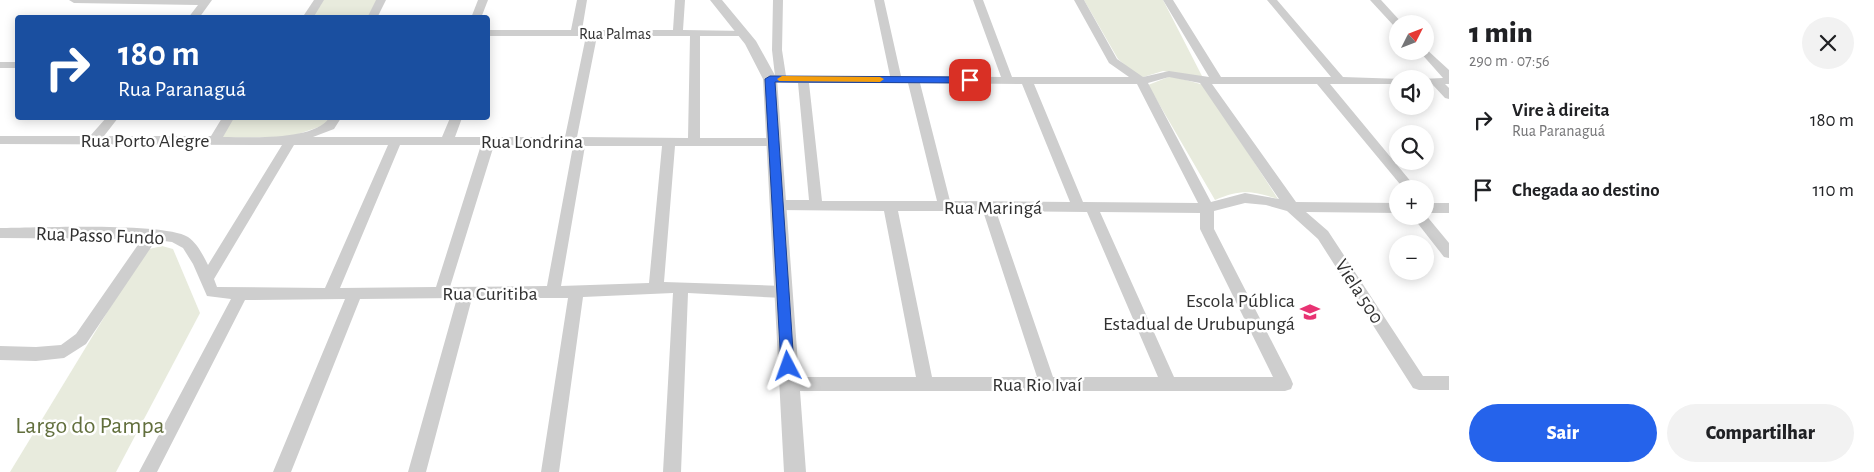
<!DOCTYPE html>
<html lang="pt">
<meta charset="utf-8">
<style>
:root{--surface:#fff;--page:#f2f2f2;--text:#202124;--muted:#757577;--accent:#2563eb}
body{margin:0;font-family:"Alegreya Sans",sans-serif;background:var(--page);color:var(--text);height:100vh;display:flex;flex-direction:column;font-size:19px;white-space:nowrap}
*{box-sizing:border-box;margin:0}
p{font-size:16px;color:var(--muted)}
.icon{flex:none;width:28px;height:28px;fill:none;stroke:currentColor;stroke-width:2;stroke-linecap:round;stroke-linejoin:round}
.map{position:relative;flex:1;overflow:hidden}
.sheet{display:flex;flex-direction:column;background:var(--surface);width:425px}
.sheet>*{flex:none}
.hud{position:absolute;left:15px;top:15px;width:475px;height:105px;border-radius:5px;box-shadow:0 2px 12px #0003;background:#1a4fa0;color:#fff;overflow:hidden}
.needle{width:32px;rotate:48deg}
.controls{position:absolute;left:1389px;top:15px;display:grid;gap:10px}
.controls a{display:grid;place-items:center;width:45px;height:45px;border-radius:50%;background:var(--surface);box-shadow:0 2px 12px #0003;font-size:25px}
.pin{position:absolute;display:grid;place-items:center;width:42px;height:42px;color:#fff;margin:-21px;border-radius:10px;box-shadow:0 2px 8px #0006}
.me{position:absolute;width:55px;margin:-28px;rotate:356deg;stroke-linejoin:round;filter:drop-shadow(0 0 4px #0008)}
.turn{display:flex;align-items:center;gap:18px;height:105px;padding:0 20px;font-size:22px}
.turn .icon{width:65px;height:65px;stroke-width:2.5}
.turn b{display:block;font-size:35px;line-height:42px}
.round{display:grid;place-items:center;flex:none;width:52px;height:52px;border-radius:26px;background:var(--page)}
.summary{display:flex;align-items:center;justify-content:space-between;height:85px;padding:0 20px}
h1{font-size:30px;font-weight:800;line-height:38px}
.action{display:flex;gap:10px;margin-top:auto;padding:10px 20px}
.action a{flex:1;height:58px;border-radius:30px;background:var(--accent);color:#fff;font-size:20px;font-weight:800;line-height:58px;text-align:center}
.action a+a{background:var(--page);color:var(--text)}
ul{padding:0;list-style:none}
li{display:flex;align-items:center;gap:15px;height:70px;padding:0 20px}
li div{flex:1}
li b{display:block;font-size:19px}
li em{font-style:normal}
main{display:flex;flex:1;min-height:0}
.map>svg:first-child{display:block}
</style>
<main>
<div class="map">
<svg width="1449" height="472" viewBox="0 0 1449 472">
<rect width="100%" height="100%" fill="#fff"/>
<g fill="#e8ebdd">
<path d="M322,0H377L368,17L311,18Z"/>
<path d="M1084,0H1163L1203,78L1163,71L1140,78L1118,59Z"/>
<path d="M1171,76L1204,85L1278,199C1251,191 1242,189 1215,200L1148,85Z"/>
<path d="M233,118H332L328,124L289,137L220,138Z"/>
<path d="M162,246L173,249L200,313L116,472H10L145,250Z"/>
</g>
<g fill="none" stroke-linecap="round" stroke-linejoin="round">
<g fill="#cecece" fill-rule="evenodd">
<path d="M69,0H212L199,18H188L198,5L74,3Z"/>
<path d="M314,0H324L313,18H302Z"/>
<path d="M376,0H386L377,18H367Z"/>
<path d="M478,0H488L481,18H471Z"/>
<path d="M577,0H587L582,30H673L675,0H685L683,30L747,31L748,33L743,36H700V138H775L781,142L775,146H675L664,282L783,286L788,288L790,292L788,296L783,298L688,293L681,472H663L673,293L583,297L559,472H541L568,298H472L426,472H408L457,298L360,299L291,472H273L345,299L245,300L157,472H139L231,299L207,296L193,264L183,248L172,242L156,240L86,344L64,358L36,361L0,360V346L36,347L61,345L76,334L142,239L0,238V228C36,228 163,222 188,237C197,243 203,255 208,265L282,145L0,144V136H90L106,118H118L104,136H211L222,118H234L223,137C249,137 314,141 329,118H341L334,129L313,137H442L450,118H462L455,137H565L586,36H488V30H571ZM597,36H690L688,138L577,137ZM294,145H388L325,288L217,287L214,279ZM400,145H481L436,287L340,288ZM494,145L573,146L547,286L450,287ZM585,146H662L649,283L561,286Z"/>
<path d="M773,0H783L782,50L786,76H890L874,0H884L901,76L1001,77L973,0H983L1012,77H1129L1109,63L1074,0H1084L1117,59L1143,77L1169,71L1209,77L1163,0H1173L1221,77H1331L1267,0H1277L1343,77L1402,79H1398V84H1330L1417,189H1404L1317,84H1212L1296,202L1398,203V213L1306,212L1328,231L1423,376H1449V390H1419L1413,388L1318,239L1287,211L1266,205L1245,203L1214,211V229L1291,379L1293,384L1291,389L1285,391H789L783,389L781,384L783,379L789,377H916L884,211L778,210L773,208L771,205L773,202L778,200H809L798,83L770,82L764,79L766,77L775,76L772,50ZM1169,77L1200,83L1279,199L1245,193L1211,202L1148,83ZM809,83H908L937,201H822ZM920,83L1022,84L1070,202L950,201ZM1034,84H1137L1198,203L1083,202ZM898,211H983L1037,377H932ZM996,211L1087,212L1158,377H1053ZM1100,212L1200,213V229L1273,377H1174Z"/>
<path d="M1370,0H1381L1403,24H1398V27L1394,26Z"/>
<path d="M1425,48L1449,70V84H1445L1449,88V99L1445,98L1432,84H1425V79H1421L1443,78L1419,51H1425Z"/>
<rect x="0" y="62" width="18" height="6"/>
<rect x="1425" y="203" width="24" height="10"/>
<path d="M1425,214L1449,243V258L1444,257L1412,216H1425Z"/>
</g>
<path fill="#cecece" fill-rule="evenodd" d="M710,0H722L756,41L777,79L806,472H784L763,79L745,44Z"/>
</g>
<path fill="#2563eb" stroke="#184099" d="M770,76L970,77L975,80L970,83L775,82L794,366L792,370L788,371L783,370L781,366L765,79Z"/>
<path fill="#f59e0b" d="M782,76L880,77L884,79L880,82L779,81L777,79Z"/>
<defs>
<symbol id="school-bare" viewBox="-9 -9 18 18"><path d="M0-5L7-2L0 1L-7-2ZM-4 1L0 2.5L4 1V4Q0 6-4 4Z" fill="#e83373" stroke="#fff" stroke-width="2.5" paint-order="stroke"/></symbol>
</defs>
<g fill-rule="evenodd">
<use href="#school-bare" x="1296" y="298" width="28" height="28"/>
</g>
<g text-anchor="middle" stroke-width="5" stroke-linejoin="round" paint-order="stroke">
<g font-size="16" fill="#313131" stroke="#fff">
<text x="615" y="39">Rua Palmas</text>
</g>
<g font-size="20" fill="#313131" stroke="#fff">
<text x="145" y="147">Rua Porto Alegre</text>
<text x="532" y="148">Rua Londrina</text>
<text x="993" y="214">Rua Maringá</text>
<text transform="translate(100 235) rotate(2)" y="7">Rua Passo Fundo</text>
<text transform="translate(1360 291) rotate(57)" y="7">Viela 500</text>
<text x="490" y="300">Rua Curitiba</text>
<text x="1037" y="391">Rua Rio Ivaí</text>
</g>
<g font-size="20" fill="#313131" stroke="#fff" text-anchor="end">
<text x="1295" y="307">Escola Pública<tspan x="1295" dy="23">Estadual de Urubupungá</tspan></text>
</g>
<g font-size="24" fill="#626f3d" stroke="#fff">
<text x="90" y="433">Largo do Pampa</text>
</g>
</g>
</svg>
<div class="controls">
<a><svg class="needle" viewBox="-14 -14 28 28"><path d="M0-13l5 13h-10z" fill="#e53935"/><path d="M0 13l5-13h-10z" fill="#757577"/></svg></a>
<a><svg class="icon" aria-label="sound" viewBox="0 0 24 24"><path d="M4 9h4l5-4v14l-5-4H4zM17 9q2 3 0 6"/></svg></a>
<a><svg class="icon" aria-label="search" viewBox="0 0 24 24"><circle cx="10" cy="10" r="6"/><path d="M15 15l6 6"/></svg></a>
<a>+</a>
<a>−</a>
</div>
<div class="pin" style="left:970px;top:80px;background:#d93025"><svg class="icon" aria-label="arrive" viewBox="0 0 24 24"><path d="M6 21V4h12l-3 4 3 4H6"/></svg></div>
<svg class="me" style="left:788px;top:366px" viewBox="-20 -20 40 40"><path d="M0-17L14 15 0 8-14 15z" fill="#2563eb" stroke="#fff" stroke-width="4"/></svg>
<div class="hud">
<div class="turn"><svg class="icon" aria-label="right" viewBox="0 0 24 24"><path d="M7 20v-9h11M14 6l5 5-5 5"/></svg><div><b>180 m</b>Rua Paranaguá</div></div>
</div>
</div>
<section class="sheet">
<div class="summary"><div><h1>1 min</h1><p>290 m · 07:56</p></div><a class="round"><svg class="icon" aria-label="close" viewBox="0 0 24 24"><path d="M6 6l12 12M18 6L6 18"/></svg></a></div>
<ul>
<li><svg class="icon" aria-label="right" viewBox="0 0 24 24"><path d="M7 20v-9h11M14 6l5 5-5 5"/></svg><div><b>Vire à direita</b><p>Rua Paranaguá</p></div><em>180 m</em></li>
<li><svg class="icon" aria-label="arrive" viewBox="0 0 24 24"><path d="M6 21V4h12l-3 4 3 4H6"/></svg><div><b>Chegada ao destino</b></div><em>110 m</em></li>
</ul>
<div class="action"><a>Sair</a><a>Compartilhar</a></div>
</section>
</main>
